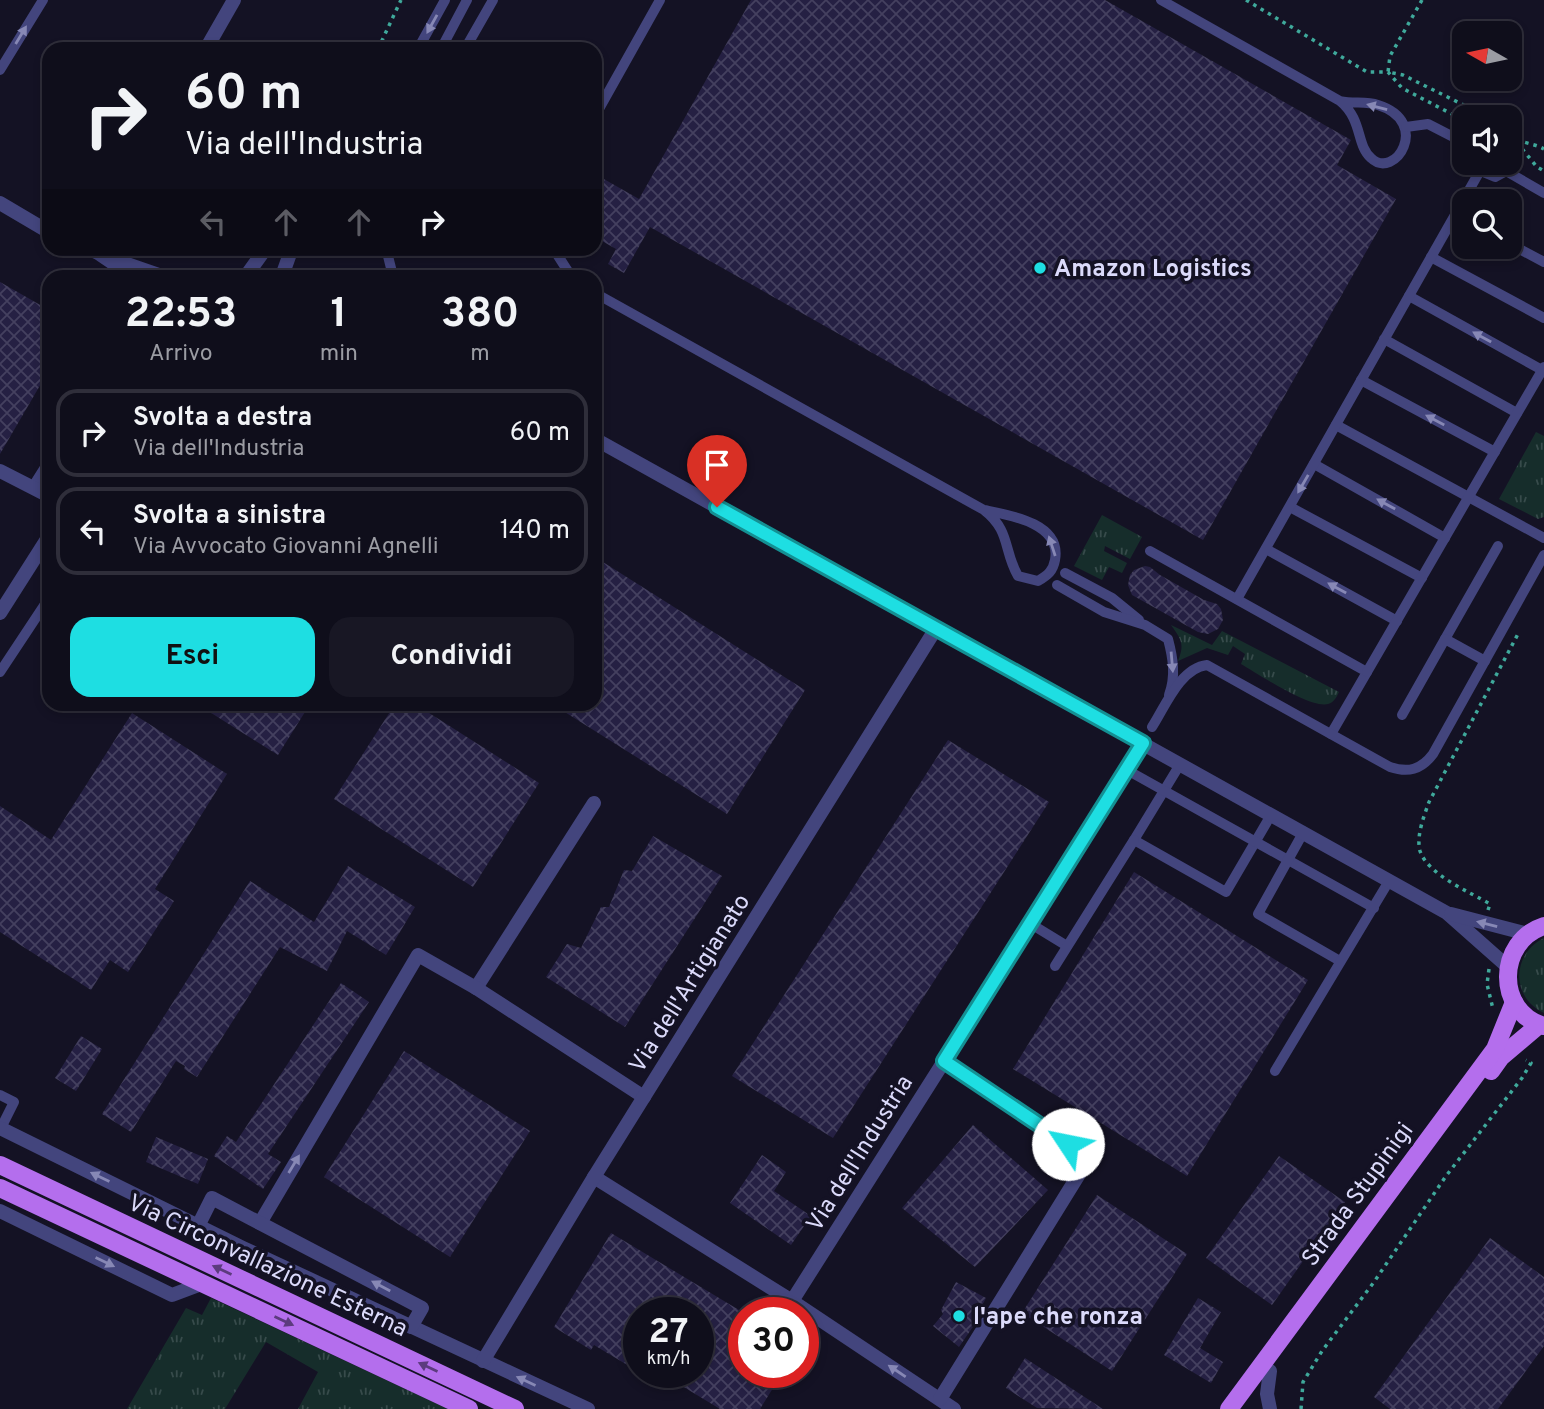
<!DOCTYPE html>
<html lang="it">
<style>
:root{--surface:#0f0e1b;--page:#181724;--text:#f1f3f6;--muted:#9b9ca3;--line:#2f2e3a;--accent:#1edee2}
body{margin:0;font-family:Overpass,sans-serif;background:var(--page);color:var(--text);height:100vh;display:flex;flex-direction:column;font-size:26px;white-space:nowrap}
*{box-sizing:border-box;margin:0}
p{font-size:23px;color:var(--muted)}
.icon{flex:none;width:38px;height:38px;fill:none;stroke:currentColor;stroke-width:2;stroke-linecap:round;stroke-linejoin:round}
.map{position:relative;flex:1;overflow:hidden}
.sheet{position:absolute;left:42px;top:270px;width:560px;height:441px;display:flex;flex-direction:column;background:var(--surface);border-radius:21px;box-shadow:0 4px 10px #0003,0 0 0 2px var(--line)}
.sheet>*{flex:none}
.top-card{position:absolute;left:42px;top:42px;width:560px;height:214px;border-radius:21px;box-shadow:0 4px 10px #0003,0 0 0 2px var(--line);background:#0f0e1b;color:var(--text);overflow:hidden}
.needle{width:46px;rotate:279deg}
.buttons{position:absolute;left:1452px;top:21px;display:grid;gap:14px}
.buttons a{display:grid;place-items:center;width:70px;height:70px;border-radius:14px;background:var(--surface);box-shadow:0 4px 10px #0003,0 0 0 2px var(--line);font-size:35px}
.speed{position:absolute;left:623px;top:1297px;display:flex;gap:14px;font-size:35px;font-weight:700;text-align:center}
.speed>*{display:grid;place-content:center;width:91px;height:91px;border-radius:50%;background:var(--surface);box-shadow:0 4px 10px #0003,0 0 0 2px var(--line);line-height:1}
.speed small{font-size:18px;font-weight:400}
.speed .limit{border:10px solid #d22;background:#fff;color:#111}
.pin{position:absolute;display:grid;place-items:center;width:60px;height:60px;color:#fff;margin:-72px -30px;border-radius:50% 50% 50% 0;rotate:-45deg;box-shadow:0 0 7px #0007}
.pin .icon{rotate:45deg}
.me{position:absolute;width:77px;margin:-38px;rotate:304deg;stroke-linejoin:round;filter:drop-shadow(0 0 5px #0008)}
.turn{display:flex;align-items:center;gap:24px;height:147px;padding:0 28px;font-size:32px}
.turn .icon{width:91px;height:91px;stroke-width:2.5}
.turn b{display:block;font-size:49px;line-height:60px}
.lanes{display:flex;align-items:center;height:66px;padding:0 28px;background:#0003;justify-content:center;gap:35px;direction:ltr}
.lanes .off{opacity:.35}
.eta{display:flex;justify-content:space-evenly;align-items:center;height:119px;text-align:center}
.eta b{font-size:42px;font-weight:700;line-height:49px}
.button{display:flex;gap:14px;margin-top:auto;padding:14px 28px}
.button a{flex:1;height:80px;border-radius:21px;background:var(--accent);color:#111;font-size:28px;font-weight:700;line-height:80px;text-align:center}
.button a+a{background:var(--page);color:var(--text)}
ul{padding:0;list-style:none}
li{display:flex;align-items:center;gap:21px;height:88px;margin:0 14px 10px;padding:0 14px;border:4px solid var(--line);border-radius:21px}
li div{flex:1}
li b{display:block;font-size:26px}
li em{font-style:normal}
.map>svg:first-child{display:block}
</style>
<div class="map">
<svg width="1544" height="1409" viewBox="0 0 1544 1409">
<defs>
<pattern id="grass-tufts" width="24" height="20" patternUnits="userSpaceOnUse" patternTransform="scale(1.75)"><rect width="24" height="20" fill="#162d2b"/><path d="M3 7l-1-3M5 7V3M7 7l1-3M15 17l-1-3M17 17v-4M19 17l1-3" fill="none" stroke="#374b4b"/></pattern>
<pattern id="building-cross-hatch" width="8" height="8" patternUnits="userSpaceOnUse" patternTransform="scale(1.75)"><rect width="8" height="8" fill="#252043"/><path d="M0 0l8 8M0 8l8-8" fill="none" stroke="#44405f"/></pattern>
</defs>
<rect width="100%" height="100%" fill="#141224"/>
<g fill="url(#grass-tufts)">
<path d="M1536,432L1544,436V517L1538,519L1499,499Z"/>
<path d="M1102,515L1142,537L1130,559L1105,546L1104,551L1127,563L1122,573L1109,567L1102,580L1074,566Z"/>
<path d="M1171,625L1212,645L1222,631L1339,692C1336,698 1334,702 1328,704C1311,709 1258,674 1241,664L1245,654L1233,646L1228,655L1207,648L1178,661C1185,644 1181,639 1171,625Z"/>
<path d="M1544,938V1013C1511,998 1511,954 1544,938Z"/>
<path d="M211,1298L448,1409H298L318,1372L266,1342L225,1409H127L186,1308L202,1315Z"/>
</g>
<g fill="url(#building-cross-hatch)">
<path d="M751,0H1105L1351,140L1337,165L1396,199L1203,540L650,227L624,273L608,264L616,249L595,237V174L639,199Z"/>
<path d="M0,282L49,310V370L0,454Z"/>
<path d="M595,557L805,690L727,814L552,704H595Z"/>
<path d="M1145,566L1150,567L1160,575L1204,600L1217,604L1221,609L1223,620L1218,629L1208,634L1198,632L1132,595L1128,585L1130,575L1134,570Z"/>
<path d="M197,704H310L278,755Z"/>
<path d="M395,704H415L539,783L473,887L334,799Z"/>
<path d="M132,713L227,774L155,889L174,901L128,972L110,960L91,990L0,932V806L51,840Z"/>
<path d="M948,740L1049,802L833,1138L732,1076Z"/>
<path d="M653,836L722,876L625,1027L546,977L567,944L581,948L601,907H609L624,870L632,871Z"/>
<path d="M348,866L415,907L386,955L347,931L327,971L280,947L197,1077L184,1069L185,1066L176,1061L131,1132L102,1114L250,881L314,922Z"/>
<path d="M1134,872L1308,980L1187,1176L1013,1069Z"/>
<path d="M341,983L369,1002L268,1154L281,1162L263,1189L214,1156L227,1136L236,1142Z"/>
<path d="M81,1036L102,1049L76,1091L55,1078Z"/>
<path d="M404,1051L530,1131L450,1257L324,1177Z"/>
<path d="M973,1125L1048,1190L975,1267L902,1208Z"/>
<path d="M156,1137L208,1159L198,1184L146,1162Z"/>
<path d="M762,1155L786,1172L774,1191L811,1216L791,1245L730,1203Z"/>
<path d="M1279,1156L1345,1202L1272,1305L1206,1258Z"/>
<path d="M1097,1195L1187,1254L1112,1371L1022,1313Z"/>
<path d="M611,1233L744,1313V1372H783L760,1409H720L659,1372H698V1312H639V1372L594,1345L591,1350L554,1327Z"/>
<path d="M1490,1238L1544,1277V1346L1498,1409H1390L1374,1397Z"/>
<path d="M956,1282L986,1298L975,1319L977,1321L959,1347L933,1326L943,1314L941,1310Z"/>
<path d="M1198,1298L1221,1312L1200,1348L1223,1362L1211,1383L1164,1355Z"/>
<path d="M1025,1358L1103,1409L1037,1408L1006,1388Z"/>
</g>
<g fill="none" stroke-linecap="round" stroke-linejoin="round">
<g stroke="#3fa99b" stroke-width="3.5" stroke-dasharray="3.5 5" stroke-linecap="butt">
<path d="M1246,0L1367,72H1388L1402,88L1465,121"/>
<path d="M1422,0L1390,56L1388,72L1403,75L1488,117"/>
<path d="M378,49L401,0"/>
<path d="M1510,135C1518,143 1534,143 1544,149"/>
<path d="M1510,138L1514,139L1537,167L1544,171"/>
<path d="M1488,910L1490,904C1470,892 1428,875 1420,851C1416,836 1424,816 1429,802L1519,632"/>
<path d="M1489,969L1487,984L1493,1009"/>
<path d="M1301,1409L1303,1382L1322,1351L1374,1282L1446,1176L1522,1078L1531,1063L1526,1060"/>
</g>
<g stroke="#43457d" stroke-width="10">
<path d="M1161,0L1340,101C1363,120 1356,145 1371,158C1395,181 1432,122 1378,105C1366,101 1353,104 1340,101"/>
<path d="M418,49L445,0"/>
<path d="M441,49L467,0"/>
<path d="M465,49L493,0"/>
<path d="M0,70L43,0"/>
<path d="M595,116L660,0"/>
<path d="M1406,127L1428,124L1465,143"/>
<path d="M1479,163L1483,172L1495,177L1506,171L1509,163"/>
<path d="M1506,171L1544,193"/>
<path d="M1510,244L1544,262"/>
<path d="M386,248L393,276"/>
<path d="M553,248L571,276"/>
<path d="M1431,257L1544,318"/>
<path d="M595,293L984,510C1011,531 1003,550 1018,576L1038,581C1048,575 1053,571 1055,560C1062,523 1009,515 984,510"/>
<path d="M1409,296L1542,370"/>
<path d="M1384,339L1517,413"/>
<path d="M1361,380L1495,452"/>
<path d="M1336,425L1544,538"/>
<path d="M1314,464L1445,538"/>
<path d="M32,488L49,461"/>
<path d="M1290,507L1422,578"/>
<path d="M1266,549L1397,621"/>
<path d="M1150,551L1367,672L1331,734"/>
<path d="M1065,573L1112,598L1139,620"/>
<path d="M1057,585L1104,612L1145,625L1168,639C1173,658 1176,676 1169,695"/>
<path d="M1237,599L1481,169"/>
<path d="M1445,639L1498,546"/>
<path d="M0,672L49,598"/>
<path d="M1367,672L1544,367"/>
<path d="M1402,715L1445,639L1485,661"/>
<path d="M1152,727C1165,707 1180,668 1207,665L1390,767C1408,773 1421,770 1433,754L1544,555"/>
<path d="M1179,766L1134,840L1226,892L1271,815"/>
<path d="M1127,770L1374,908"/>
<path d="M1303,833L1258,914L1340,961"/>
<path d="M1031,924L1067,946"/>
<path d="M1055,966L1134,840"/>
<path d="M1275,1071L1389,881"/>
<path d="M0,1095L14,1102L1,1128"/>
</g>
<g stroke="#43457d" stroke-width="14">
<path d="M206,49L234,0"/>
<path d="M0,203L49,232"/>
<path d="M88,248L104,256"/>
<path d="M132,276L101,255L162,276"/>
<path d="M246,276L266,248"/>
<path d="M282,276L292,248"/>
<path d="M595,439L1447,913L1508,967"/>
<path d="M0,471L49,496"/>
<path d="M0,613L49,536"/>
<path d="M1451,914L1528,934"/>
<path d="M476,988L594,803"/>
<path d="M0,1128L243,1248L588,1409"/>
<path d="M594,1177L792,1301L954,1409"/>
<path d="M0,1211L172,1295L204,1283"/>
<path d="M260,1223L418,955L476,988L644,1097"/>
<path d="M198,1226L212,1198L422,1308L411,1327"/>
<path d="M792,1301L1031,924L1143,743"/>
<path d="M483,1361L594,1177L935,630"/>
<path d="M940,1399L1089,1158L944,1061"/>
<path d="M1270,1409L1267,1394L1270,1371"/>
</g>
<g stroke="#b46eed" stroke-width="18">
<path d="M1544,926C1497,941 1495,1012 1544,1026"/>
<path d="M1491,1071L1501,1057L1539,1025"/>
<path d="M0,1165L515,1409"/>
<path d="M0,1188L469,1409"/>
<path d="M1229,1409L1495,1049L1514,1002"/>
</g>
</g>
<defs><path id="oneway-solid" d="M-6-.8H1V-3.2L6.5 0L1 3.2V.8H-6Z" transform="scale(1.75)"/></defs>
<g fill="#8788b5">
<use href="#oneway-solid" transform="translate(432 24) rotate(119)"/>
<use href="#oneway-solid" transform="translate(21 35) rotate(-59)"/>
<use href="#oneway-solid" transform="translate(1377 107) rotate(-165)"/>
<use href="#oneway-solid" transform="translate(1482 337) rotate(-151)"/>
<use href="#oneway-solid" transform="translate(1435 420) rotate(-152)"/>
<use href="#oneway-solid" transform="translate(1303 484) rotate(120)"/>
<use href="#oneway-solid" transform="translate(1386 504) rotate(-151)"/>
<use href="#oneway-solid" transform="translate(1052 546) rotate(-108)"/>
<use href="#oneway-solid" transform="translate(1337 588) rotate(-151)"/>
<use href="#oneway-solid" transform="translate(1172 662) rotate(85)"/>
<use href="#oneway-solid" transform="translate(1487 924) rotate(-166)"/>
<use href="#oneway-solid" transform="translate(294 1164) rotate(-59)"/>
<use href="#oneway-solid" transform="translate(100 1177) rotate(-154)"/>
<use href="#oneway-solid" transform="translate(105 1262) rotate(26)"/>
<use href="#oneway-solid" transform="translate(381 1286) rotate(-152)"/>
<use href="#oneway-solid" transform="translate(897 1371) rotate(-146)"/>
<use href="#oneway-solid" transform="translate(526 1381) rotate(-155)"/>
</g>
<g fill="#5c3b7e">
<use href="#oneway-solid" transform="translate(222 1270) rotate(-155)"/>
<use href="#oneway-solid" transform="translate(284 1321) rotate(25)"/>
<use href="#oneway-solid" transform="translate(428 1367) rotate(-155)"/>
</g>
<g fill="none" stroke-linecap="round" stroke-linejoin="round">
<defs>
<path id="route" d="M717,507L1143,743L944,1061L1068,1144"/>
</defs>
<use href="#route" stroke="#149093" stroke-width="18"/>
<use href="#route" stroke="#1edee2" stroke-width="12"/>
</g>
<g fill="#1edee2" stroke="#141224" stroke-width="2.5">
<circle cx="1040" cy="268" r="7"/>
<circle cx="959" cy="1316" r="7"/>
</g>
<g text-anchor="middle" stroke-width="7" stroke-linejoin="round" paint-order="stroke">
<g font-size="24" font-weight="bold" fill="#dbdafa" stroke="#141224" text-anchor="start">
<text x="1054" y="276">Amazon Logistics</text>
<text x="973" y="1324">l'ape che ronza</text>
</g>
<g font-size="24" fill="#dbdafa" stroke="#141224">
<text transform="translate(689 983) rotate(-58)" y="8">Via dell'Artigianato</text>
<text transform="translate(859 1153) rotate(-58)" y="8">Via dell'Industria</text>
<text transform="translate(1357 1194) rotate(-54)" y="8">Strada Stupinigi</text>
<text transform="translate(268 1265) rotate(25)" y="8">Via Circonvallazione Esterna</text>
</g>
</g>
</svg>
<div class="buttons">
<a><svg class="needle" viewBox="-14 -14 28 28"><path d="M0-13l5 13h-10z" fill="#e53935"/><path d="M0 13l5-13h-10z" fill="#9b9ca3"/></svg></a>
<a><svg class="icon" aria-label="sound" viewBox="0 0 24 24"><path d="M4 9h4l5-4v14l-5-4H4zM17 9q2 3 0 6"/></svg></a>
<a><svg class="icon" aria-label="search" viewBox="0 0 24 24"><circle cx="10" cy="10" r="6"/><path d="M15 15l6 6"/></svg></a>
</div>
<div class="speed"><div>27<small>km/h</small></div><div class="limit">30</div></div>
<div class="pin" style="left:717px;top:507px;background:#d93025"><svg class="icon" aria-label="arrive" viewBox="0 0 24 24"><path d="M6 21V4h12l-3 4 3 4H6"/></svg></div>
<svg class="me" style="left:1068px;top:1144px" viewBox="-20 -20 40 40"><circle r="19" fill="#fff"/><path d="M0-13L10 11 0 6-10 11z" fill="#1edee2"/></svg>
<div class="top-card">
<div class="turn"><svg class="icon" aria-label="right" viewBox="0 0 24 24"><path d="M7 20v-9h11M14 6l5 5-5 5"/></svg><div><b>60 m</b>Via dell'Industria</div></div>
<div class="lanes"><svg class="icon off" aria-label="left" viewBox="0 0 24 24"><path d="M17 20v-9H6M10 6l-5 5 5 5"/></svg><svg class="icon off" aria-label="ahead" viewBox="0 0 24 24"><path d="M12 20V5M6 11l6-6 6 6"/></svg><svg class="icon off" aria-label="ahead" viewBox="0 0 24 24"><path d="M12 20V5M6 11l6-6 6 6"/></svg><svg class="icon" aria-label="right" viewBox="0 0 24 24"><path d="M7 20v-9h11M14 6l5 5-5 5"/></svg></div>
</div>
<section class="sheet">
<div class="eta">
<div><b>22:53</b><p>Arrivo</p></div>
<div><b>1</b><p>min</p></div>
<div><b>380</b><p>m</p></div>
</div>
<ul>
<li><svg class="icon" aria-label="right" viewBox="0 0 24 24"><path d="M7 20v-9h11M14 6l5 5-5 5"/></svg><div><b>Svolta a destra</b><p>Via dell'Industria</p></div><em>60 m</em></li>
<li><svg class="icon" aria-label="left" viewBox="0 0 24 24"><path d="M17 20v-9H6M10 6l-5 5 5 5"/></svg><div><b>Svolta a sinistra</b><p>Via Avvocato Giovanni Agnelli</p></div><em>140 m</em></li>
</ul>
<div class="button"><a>Esci</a><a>Condividi</a></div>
</section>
</div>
